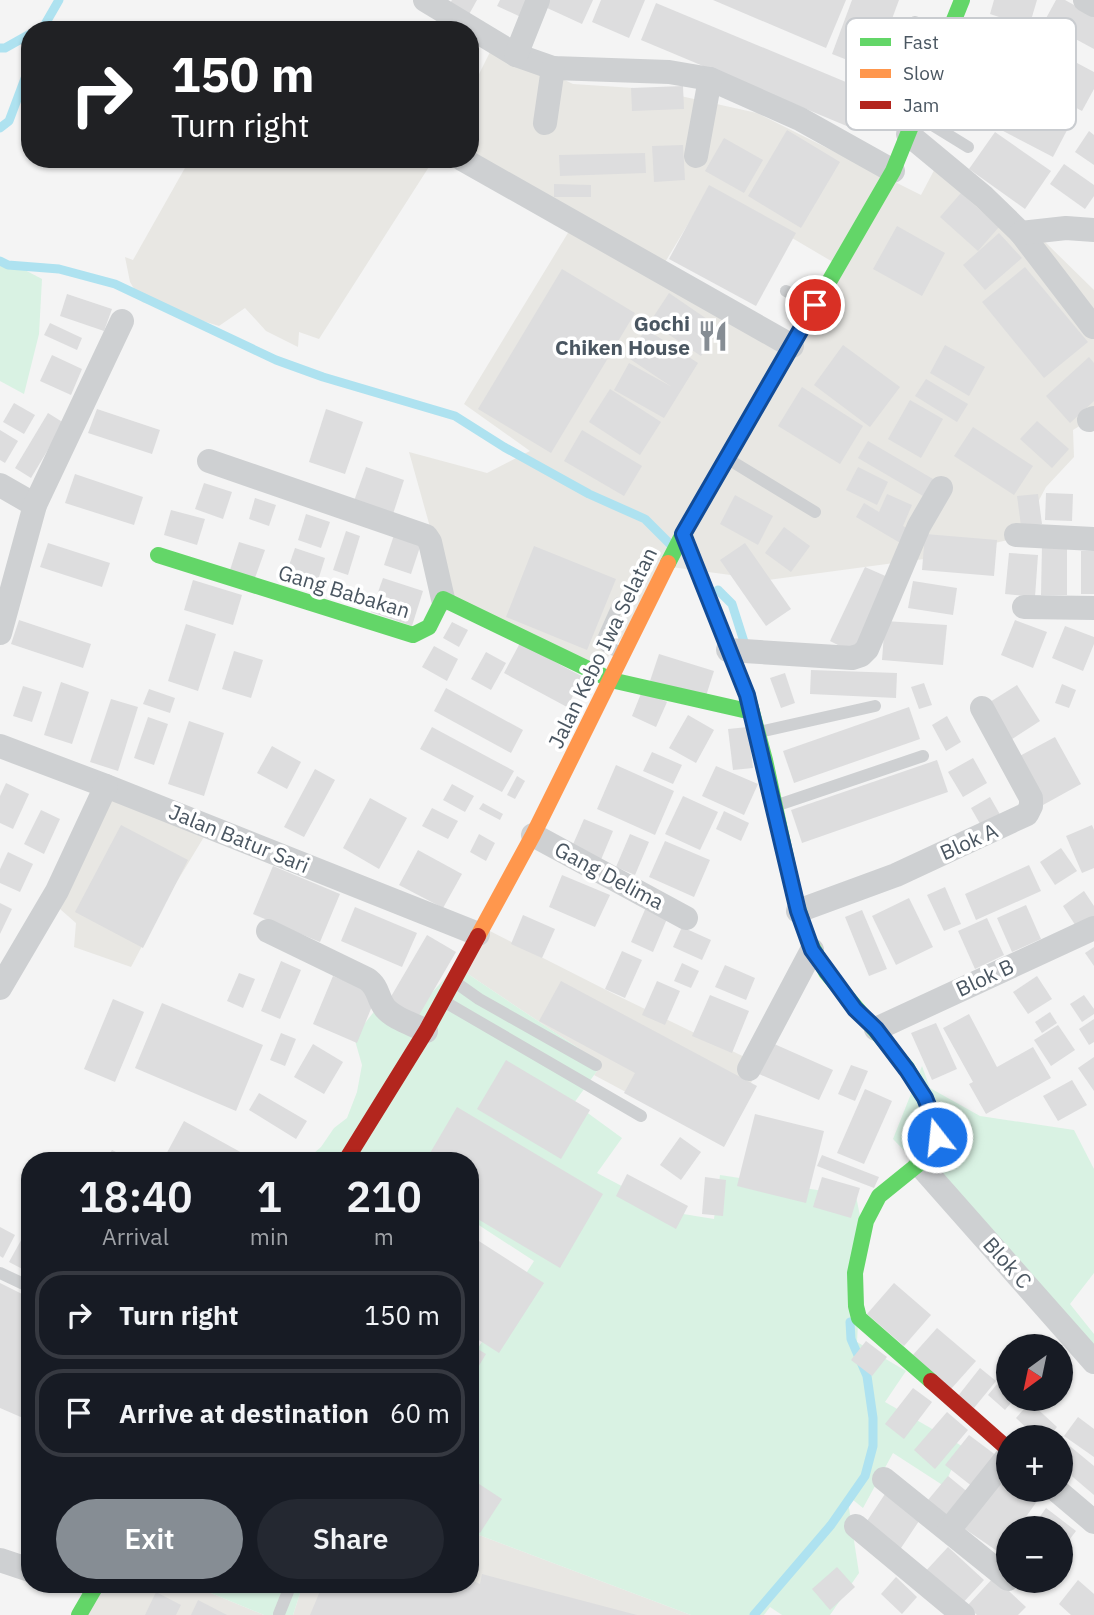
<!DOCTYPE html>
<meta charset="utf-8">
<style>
:root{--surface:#171b24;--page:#242831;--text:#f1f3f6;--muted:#9ea1a6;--line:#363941;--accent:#868d94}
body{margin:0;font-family:"IBM Plex Sans",sans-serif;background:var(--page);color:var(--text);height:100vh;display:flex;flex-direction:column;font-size:26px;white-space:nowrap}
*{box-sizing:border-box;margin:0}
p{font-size:23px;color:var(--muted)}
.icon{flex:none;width:38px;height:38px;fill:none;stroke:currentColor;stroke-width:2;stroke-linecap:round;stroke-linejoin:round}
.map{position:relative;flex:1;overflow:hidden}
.side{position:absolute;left:21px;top:1152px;width:458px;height:441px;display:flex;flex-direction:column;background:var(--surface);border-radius:28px;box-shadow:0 2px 5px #0004}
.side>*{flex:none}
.banner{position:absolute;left:21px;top:21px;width:458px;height:147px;border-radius:28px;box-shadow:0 2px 5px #0004;background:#202124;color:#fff;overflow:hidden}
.needle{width:46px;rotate:213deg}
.tools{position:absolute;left:996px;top:1334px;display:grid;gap:14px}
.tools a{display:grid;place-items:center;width:77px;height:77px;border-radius:50%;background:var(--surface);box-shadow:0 2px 5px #0004;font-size:35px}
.pin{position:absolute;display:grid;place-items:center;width:60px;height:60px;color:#fff;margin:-30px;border:4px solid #fff;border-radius:50%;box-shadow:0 2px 7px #0007}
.me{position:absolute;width:77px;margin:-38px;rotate:344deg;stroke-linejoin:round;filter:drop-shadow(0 0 5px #0008)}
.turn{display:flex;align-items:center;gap:24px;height:147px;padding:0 35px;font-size:32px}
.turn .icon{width:91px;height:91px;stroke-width:2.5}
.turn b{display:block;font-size:49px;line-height:60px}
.eta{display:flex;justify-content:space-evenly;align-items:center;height:119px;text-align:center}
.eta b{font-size:42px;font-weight:600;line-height:49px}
.primary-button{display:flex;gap:14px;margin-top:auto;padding:14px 35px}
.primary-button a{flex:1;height:80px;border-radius:42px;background:var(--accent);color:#fff;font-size:28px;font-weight:600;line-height:80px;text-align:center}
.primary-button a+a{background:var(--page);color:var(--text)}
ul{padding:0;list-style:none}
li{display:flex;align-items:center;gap:21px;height:88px;margin:0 14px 10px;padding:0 21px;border:4px solid var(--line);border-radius:28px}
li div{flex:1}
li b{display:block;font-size:26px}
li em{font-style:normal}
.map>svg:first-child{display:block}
</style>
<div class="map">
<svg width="1094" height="1615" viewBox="0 0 1094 1615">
<rect width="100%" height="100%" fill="#f4f4f4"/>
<g fill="#e8e7e3" fill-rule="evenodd">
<path d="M493,46L573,84L649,89L757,113L921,195L940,159L1043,240L1094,290V417L1073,430L1074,457L1046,487L1030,517L1026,536L924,559L768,580L671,567L599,670L449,595L409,452L487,473L530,451L464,404L577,218L471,159V90ZM709,189L843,268L797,352L661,269Z"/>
<path d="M190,159H434L319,339L299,332L298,347L266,331L245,308L219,326L142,302L130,282L125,257L133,260Z"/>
<path d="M108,784L210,827L170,893L131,967L74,947L76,923L52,902Z"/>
<path d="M478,925L616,995L759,1064L725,1145L594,1075L602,1064L456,966Z"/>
<path d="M471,1532L691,1615H293L303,1584H471Z"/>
<path d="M88,1584H189L264,1615H71Z"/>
</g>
<g fill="#d9f2e3">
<path d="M0,257L42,279L39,334L24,394L0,381Z"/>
<path d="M456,966L602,1064L574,1103L622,1138L597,1173L671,1212L714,1219L720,1175L856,1196L863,1231L857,1342L906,1371L885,1402L962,1446L944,1486L893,1453L863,1508L847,1495L859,1573L830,1615H782L770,1607L764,1615H691L471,1532V1359L534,1261L471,1220V1160H379L368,1153L363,1160H306L321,1147L334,1128L347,1118L357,1092L362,1065L354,1037L384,999L410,1017Z"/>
<path d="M922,1066L930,1088L980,1116L1074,1130L1094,1169V1273L1070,1304L1094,1334V1358L1011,1262L893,1139Z"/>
<path d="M189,1584H303L293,1615H264Z"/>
</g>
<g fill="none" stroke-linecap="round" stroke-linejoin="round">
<g stroke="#aee2f0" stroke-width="9">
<path d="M37,30L44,26L59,0"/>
<path d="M0,48H5L30,34"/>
<path d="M0,128L9,121L30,65"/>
<path d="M0,261L8,265L59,269L115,284L276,360L323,377L455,416L504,447L589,494L645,519L670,544"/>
<path d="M718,590L732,604L746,648"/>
<path d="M754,1615L831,1525L865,1476L873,1446V1418L867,1376L851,1339L850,1322"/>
</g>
</g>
<g fill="#ddddde">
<path d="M452,0H477L467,18L448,6Z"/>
<path d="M500,0H531L523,18L497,6Z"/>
<path d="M548,0H593L582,24L545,7Z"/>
<path d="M601,0H645L629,38L592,22Z"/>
<path d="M713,0H846L826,48Z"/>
<path d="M852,0H899L873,70L832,54Z"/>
<path d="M994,0H1037L1029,27L990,14Z"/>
<path d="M1056,0H1065L1094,16V49L1044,22Z"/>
<path d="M656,3L865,90L849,127L641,40Z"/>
<path d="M1028,37L1094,72V89L1082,111L1010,72Z"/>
<path d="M1005,78L1075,115L1053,157L982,120Z"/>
<path d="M683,86L684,109L632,111L631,88Z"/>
<path d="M787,130L840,162L801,228L748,196Z"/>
<path d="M1089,131L1094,135V165L1075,152Z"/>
<path d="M995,132L1051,171L1025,209L969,169Z"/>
<path d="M724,138L763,160L744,193L705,171Z"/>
<path d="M683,145L685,180L654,182L652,146Z"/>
<path d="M645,153L646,173L560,176L559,155Z"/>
<path d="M1064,164L1094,185V196L1085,209L1050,184Z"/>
<path d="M554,184L591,185V197H554Z"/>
<path d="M709,185L796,233L756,306L669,259Z"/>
<path d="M961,193L999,227L978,251L940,217Z"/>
<path d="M897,226L945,253L922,296L873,269Z"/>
<path d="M999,233L1022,258L985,290L963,265Z"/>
<path d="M1025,267L1088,342L1044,378L982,302Z"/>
<path d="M562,269L635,313L551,453L478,409Z"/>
<path d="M669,293L720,328L701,356L650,322Z"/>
<path d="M67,294L112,309L104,331L60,316Z"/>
<path d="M50,323L82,338L77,350L44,335Z"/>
<path d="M646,329L698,363L664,418L614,390L629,363L672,387L627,357Z"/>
<path d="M843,345L900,387L870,427L814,385Z"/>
<path d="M945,345L985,367L969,396L930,373Z"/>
<path d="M52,355L82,369L71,395L40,381Z"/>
<path d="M1089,357L1094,363V401L1070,423L1046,396Z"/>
<path d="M926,379L968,404L957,422L915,396Z"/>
<path d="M802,387L863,426L840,464L778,426Z"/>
<path d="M610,389L661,422L640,455L589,422Z"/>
<path d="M910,400L943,419L921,458L888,439Z"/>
<path d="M14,403L35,415L24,434L3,422Z"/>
<path d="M97,409L160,430L152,454L88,433Z"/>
<path d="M326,409L363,422L345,474L309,462Z"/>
<path d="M48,413L64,423L31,478L15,468Z"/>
<path d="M1037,421L1069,449L1052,468L1020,439Z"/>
<path d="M973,427L1033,466L1014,495L954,456Z"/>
<path d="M0,430L18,441L5,463L0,460Z"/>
<path d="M582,430L642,466L624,496L564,461Z"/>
<path d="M868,441L933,479L923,496L858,458Z"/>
<path d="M366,467L404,480L393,514L354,501Z"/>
<path d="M858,467L888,482L877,505L846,490Z"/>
<path d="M75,474L143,497L134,525L65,503Z"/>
<path d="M204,483L232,492L223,519L195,509Z"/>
<path d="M1046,493L1073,494L1072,521L1045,520Z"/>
<path d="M887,494L912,505L903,526L910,530L902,544L856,517L864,503L879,512Z"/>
<path d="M1038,494L1042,524L1021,526L1017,496Z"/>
<path d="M735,495L773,516L758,545L720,524Z"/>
<path d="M255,498L276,505L269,526L249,519Z"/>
<path d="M171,510L205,519L197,545L164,535Z"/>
<path d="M306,514L330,522L321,548L298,540Z"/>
<path d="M784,527L810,546L791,572L765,553Z"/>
<path d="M346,531L360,536L348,575L333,570Z"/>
<path d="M395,532L422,541L411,574L384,565Z"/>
<path d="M925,534L997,540L994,576L922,570Z"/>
<path d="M239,542L265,550L255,578L230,570Z"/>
<path d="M48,543L110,563L102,587L40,567Z"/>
<path d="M745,543L791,609L766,626L720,560Z"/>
<path d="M1042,544H1067V595H1041Z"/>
<path d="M534,546L616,579L587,650L506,617Z"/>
<path d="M295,548L325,558L314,593L283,583Z"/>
<rect x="1081" y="551" width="13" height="43"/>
<path d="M1009,553L1038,555L1035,597L1005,594Z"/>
<path d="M865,567L890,578L854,653L830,641Z"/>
<path d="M383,578L423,591L412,626L371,612Z"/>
<path d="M193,580L242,595L233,625L184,610Z"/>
<path d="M913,581L957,588L953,615L908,608Z"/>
<path d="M19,620L91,644L83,668L11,644Z"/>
<path d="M1015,620L1047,632L1033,668L1001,655Z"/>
<path d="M885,621L947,625L943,665L882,660Z"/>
<path d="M452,622L468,630L459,647L443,638Z"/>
<path d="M186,624L216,634L198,691L168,681Z"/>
<path d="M1065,626L1094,637V644L1083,671L1052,658Z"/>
<path d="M520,643L583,677L567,707L504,673Z"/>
<path d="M434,646L458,659L447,681L422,667Z"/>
<path d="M234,651L263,660L251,698L222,689Z"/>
<path d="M486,652L506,663L491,690L471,679Z"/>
<path d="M659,654L714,671L705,699L650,681Z"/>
<path d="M811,670L897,673L896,698L810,694Z"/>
<path d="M785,673L795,703L781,708L770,678Z"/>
<path d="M61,682L89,692L72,744L44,735Z"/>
<path d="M924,683L932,705L919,709L911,687Z"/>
<path d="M1062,684L1076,690L1069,708L1055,703Z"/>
<path d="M1017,685L1040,721L1006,743L982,707Z"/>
<path d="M23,686L42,692L32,722L13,716Z"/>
<path d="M446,688L523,730L511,753L434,711Z"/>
<path d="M149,689L175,698L170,713L143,704Z"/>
<path d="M642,691L667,702L656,727L632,716Z"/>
<path d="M111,699L138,707L118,771L90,762Z"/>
<path d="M909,707L920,739L794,783L783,751Z"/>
<path d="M688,715L714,730L696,763L669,748Z"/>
<path d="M947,716L961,742L946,751L932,725Z"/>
<path d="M148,717L168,724L154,765L134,758Z"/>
<path d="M189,721L224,733L204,796L168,784Z"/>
<path d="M432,727L514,771L502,792L420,749Z"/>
<path d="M748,727L753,768L733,770L728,729Z"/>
<path d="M1055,737L1081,784L1043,805L1016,758Z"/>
<path d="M272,746L301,762L287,789L257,773Z"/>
<path d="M652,752L682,765L673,784L643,771Z"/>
<path d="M973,758L987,783L963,797L948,772Z"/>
<path d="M937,760L948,792L802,843L791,810Z"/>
<path d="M616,765L674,791L655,835L597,809Z"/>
<path d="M716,766L758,784L744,815L702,796Z"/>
<path d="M315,769L335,780L304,837L284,827Z"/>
<path d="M517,776L525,781L515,799L507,795Z"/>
<path d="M6,783L29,794L13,829L0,823V796Z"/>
<path d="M452,784L474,796L465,812L443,800Z"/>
<path d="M683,796L718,812L700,850L665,834Z"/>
<path d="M990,797L1002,818L983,829L971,808Z"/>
<path d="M370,798L407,818L379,869L343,848Z"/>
<path d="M483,803L503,814L500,820L479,809Z"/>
<path d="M432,808L458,821L448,839L422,826Z"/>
<path d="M41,810L60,819L44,854L24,844Z"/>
<path d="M724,811L749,823L741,841L716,829Z"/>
<path d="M584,819L613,831L600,862L571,849Z"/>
<path d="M121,825L188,860L143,948L75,912Z"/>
<path d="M1092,825L1094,830V868L1082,873L1066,836Z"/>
<path d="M479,834L495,843L486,861L470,852Z"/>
<path d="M630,834L649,842L635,875L616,867Z"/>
<path d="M665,841L710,860L694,897L649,877Z"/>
<path d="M1061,848L1077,871L1055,885L1040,862Z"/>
<path d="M418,850L462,874L443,908L399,885Z"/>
<path d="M8,852L33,864L20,892L0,883V869Z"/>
<path d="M1029,865L1041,891L976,920L965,894Z"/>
<path d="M273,866L340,894L320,942L253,914Z"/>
<path d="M562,875L610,895L595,927L549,907Z"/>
<path d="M945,887L961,924L944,931L927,895Z"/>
<path d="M1084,891L1094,906V922L1079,931L1063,906Z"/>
<path d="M909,898L933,947L896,965L872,916Z"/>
<path d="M0,903L12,909L0,934Z"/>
<path d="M647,905L669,914L653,952L631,942Z"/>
<path d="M1026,905L1041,939L1012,952L997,918Z"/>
<path d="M355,907L417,933L402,967L341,941Z"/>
<path d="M862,910L887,969L869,976L845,917Z"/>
<path d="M523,915L555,929L542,958L511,944Z"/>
<path d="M987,918L1004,955L975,969L958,931Z"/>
<path d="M682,927L711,940L702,960L673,947Z"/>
<path d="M427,935L456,952L418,1017L389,1000Z"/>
<path d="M1094,947V966L1085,953Z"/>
<path d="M622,951L642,960L625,998L605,989Z"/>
<path d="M281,961L301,970L280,1019L261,1011Z"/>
<path d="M682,963L699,971L691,988L674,981Z"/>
<path d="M725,965L755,978L746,1000L715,987Z"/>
<path d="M239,973L255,979L243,1008L227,1001Z"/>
<path d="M333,976L377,994L357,1043L313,1024Z"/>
<path d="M1037,976L1052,999L1028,1014L1013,992Z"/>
<path d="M561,981L757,1086L724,1147L624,1093L635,1073L539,1021Z"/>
<path d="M657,981L680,991L665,1025L642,1015Z"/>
<path d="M710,995L749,1011L732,1053L692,1036Z"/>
<path d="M1084,995L1094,1009V1014L1082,1022L1070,1004Z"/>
<path d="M113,999L144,1012L115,1082L84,1069Z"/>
<path d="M162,1003L263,1045L236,1111L135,1068Z"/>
<path d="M1050,1012L1057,1023L1042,1033L1035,1022Z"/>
<path d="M969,1014L997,1067L1033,1047L1051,1078L986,1114L969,1084L973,1082L943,1028Z"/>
<path d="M1094,1019V1042L1089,1045L1079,1029Z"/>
<path d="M936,1023L957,1069L932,1080L911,1033Z"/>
<path d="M1058,1025L1075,1050L1051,1066L1034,1040Z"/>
<path d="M281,1033L296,1039L285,1066L270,1060Z"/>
<path d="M772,1043L833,1070L819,1100L759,1074Z"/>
<path d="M313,1044L343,1062L324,1094L294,1077Z"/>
<path d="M1094,1057V1091L1078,1068Z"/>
<path d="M506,1060L590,1110L561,1159L477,1109Z"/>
<path d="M851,1065L868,1071L855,1101L838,1094Z"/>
<path d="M1072,1080L1087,1105L1058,1121L1043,1096Z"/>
<path d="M865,1089L892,1101L864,1164L837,1153Z"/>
<path d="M259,1093L307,1121L296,1139L249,1110Z"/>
<path d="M457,1107L603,1194L560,1268L471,1215V1160H426Z"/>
<path d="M755,1114L824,1131L806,1203L737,1186Z"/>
<path d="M184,1121L255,1160H163Z"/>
<path d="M680,1137L701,1152L681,1180L660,1165Z"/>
<path d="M112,1150L132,1160H106Z"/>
<path d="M822,1155L879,1177L874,1188L817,1166Z"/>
<path d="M627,1174L688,1206L676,1229L616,1196Z"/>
<path d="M705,1177L726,1180L723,1216L702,1214Z"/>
<path d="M822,1177L860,1188L851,1218L813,1207Z"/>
<path d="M0,1227L15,1235L3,1258L0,1256Z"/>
<path d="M25,1233L30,1235V1273L9,1262Z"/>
<path d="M471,1236L544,1283L499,1353L471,1335Z"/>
<path d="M0,1283L30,1298V1421L0,1408Z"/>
<path d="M894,1283L931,1315L904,1346L867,1314Z"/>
<path d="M937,1328L976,1361L951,1389L912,1356Z"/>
<path d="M866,1341L887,1357L872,1376L851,1360Z"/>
<path d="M471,1345L486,1354L471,1379Z"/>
<path d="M980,1368L996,1381L974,1408L958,1396Z"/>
<path d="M998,1383L1008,1392V1398H1015L1005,1410L988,1395Z"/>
<path d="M913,1388L932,1402L904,1439L885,1424Z"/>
<path d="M1030,1402L1057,1427L1049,1437H1036L1016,1418Z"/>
<path d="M947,1412L968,1430L935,1469L914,1450Z"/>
<path d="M1078,1417L1094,1429V1457L1064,1436Z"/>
<path d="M969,1435L997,1456L973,1487L945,1465Z"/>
<path d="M1060,1438L1094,1466V1495L1060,1466Z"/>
<path d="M1008,1470V1489L1045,1490L1018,1528H1008V1542L1000,1553L965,1529Z"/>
<path d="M948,1476L970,1494L949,1518L928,1500Z"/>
<path d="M473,1480L502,1499L480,1533L471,1528V1484Z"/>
<path d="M885,1494L921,1518L899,1551L863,1527Z"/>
<path d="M1046,1508L1076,1531L1060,1552V1528H1032Z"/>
<path d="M948,1547L984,1580L959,1607L923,1574Z"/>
<path d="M837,1567L855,1587L830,1610L812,1589Z"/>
<path d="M482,1574L637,1615H310L323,1584H471V1580L480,1584Z"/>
<path d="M896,1577L917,1597L902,1614L881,1594Z"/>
<path d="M994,1577L1026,1607L1018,1615H977L967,1606Z"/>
<path d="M1078,1580L1094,1594V1615H1071L1059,1604Z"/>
<path d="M156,1592L181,1605L176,1615H145Z"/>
<path d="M198,1600L227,1615H191Z"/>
</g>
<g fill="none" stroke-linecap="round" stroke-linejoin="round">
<g stroke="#ced0d2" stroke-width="12">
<path d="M915,22L944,33"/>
<path d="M871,96L916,115L968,147"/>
<path d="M786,291L812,304"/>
<path d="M728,459L815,512"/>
<path d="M619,603L602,641L606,646L623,654"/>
<path d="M759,732L875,706"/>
<path d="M778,805L923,756"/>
<path d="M455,982L479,999L596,1065"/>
<path d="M445,1002L641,1116"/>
<path d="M0,1273L30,1287"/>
<path d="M279,1614L291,1584"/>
</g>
<g stroke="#ced0d2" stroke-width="24">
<path d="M425,0L516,55L553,68L669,72L710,79L800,119L893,171"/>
<path d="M1085,0L1094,5"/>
<path d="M516,55L538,0"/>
<path d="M545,123L553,68"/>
<path d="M908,134L984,197L1021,233L1093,327"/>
<path d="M696,156L710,79"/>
<path d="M462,159L792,346"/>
<path d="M1021,233L1066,228L1094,230"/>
<path d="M1089,420L1094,418"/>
<path d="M209,461L426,536L430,542L443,599"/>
<path d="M0,485L35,505"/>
<path d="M1016,535L1094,539"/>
<path d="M1024,607L1094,608"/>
<path d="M0,633L35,505L122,321"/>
<path d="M728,650L852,658L861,655L867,649L919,526L941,488"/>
<path d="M0,746L106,786L478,934"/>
<path d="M533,835L686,918"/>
<path d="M798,911L896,875L1027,814L1031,806V798L982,708"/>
<path d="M268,931L367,979C379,987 377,998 385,1008C394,1019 413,1024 426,1031"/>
<path d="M0,988L57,891L106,786"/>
<path d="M876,1029L1094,928"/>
<path d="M749,1069L812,950"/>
<path d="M920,1165L1094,1362"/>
<path d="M884,1479L1008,1579"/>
<path d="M1055,1489L1094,1522"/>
<path d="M856,1526L963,1615"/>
<path d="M949,1530L1008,1456"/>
<path d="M0,1560L30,1570"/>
</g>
<g stroke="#63d668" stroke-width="16">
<path d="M683,534L748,697L765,760L795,899L808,939L826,972L907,1068L929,1106L936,1126L937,1138L926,1158L879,1196L866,1221L855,1273L856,1306L859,1318L931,1381"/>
<path d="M158,555L413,635L429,627L443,599L611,680L752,712"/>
<path d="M668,563L683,534L893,171L962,0"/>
<path d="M79,1615L97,1584"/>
</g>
<path stroke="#ff974d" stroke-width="16" d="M478,936L533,835L668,563"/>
<g stroke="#b3261e" stroke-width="16">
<path d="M346,1160L426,1031L478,936"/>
<path d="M931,1381L1008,1449"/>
</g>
</g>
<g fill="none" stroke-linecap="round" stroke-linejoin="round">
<defs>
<path id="route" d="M815,305L683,534L747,695L798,911L812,950L855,1009L876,1029L907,1070L925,1098L936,1126L937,1137"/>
</defs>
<use href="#route" stroke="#114b97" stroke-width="18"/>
<use href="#route" stroke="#1a73e8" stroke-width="12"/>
</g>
<defs>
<symbol id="restaurant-bare" viewBox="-9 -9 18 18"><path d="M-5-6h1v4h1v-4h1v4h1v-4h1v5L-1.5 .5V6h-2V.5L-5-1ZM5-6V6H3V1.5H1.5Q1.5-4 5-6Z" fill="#868d94" stroke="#fff" stroke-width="2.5" paint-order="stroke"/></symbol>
</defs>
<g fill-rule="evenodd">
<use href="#restaurant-bare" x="691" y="314" width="44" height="44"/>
</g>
<g text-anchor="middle" stroke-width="7" stroke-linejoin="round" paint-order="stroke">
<g font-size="21" font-weight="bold" fill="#4a5661" stroke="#fff" text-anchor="end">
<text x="690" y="331">Gochi<tspan x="690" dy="24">Chiken House</tspan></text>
</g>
<g font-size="21" fill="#4a5661" stroke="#fff">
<text transform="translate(344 592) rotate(17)" y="7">Gang Babakan</text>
<text transform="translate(603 648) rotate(-64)" y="7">Jalan Kebo Iwa Selatan</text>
<text transform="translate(239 839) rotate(22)" y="7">Jalan Batur Sari</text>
<text transform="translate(969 842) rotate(-24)" y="7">Blok A</text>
<text transform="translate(609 876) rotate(28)" y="7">Gang Delima</text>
<text transform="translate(985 978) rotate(-25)" y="7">Blok B</text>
<text transform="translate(1007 1263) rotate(48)" y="7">Blok C</text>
</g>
</g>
<rect x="846" y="18" width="230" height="112" rx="10" fill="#fff" stroke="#c9ccd0" stroke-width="2"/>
<rect x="860" y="38" width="31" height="8" fill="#63d668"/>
<rect x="860" y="69" width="31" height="9" fill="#ff974d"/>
<rect x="860" y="101" width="31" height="8" fill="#b3261e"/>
<g font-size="19" fill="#4a5661">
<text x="903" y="49">Fast</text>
<text x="903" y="80">Slow</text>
<text x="903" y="112">Jam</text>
</g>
</svg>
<div class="tools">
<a><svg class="needle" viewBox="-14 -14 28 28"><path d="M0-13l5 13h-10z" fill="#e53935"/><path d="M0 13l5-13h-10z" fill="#9ea1a6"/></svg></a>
<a>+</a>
<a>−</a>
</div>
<div class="pin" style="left:815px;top:305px;background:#d93025"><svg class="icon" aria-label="arrive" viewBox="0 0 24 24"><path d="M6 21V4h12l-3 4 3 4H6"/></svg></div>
<svg class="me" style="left:937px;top:1137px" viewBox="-20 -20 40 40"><circle r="17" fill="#1a73e8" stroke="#fff" stroke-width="3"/><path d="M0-11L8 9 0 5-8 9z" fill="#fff"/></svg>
<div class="banner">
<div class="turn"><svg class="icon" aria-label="right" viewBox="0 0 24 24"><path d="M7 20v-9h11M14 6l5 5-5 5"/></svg><div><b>150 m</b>Turn right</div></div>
</div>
<section class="side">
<div class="eta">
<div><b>18:40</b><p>Arrival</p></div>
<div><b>1</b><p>min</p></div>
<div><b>210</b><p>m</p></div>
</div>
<ul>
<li><svg class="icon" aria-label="right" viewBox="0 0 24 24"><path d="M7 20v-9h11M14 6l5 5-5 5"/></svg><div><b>Turn right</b></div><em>150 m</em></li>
<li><svg class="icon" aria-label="arrive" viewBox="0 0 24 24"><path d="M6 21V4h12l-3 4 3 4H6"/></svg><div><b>Arrive at destination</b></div><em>60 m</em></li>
</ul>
<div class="primary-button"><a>Exit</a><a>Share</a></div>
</section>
</div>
